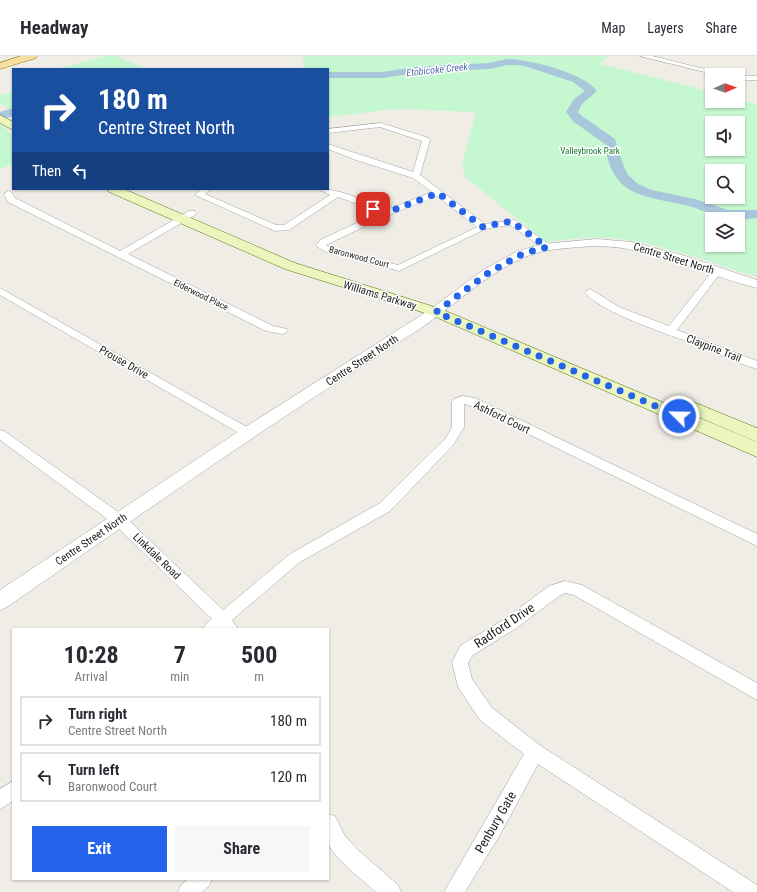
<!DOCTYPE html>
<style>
:root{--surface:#fff;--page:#f7f7f7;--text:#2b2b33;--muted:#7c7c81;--line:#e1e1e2;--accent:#2563eb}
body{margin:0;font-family:"Roboto Condensed",sans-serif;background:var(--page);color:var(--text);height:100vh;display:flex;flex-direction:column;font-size:15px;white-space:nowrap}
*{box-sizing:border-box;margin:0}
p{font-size:13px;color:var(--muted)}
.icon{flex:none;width:22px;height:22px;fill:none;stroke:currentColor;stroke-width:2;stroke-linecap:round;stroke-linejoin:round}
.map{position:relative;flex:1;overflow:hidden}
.panel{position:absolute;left:12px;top:572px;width:317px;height:252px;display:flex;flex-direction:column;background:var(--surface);border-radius:0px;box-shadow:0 1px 3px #0004}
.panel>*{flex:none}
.top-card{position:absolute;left:12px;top:12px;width:317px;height:122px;border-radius:0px;box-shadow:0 1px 3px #0004;background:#1a4fa0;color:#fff;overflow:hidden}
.needle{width:26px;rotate:88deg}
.controls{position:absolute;left:705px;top:12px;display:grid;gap:8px}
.controls a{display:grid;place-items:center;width:40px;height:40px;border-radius:0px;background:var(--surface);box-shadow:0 1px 3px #0004;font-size:20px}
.pin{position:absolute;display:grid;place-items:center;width:34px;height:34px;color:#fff;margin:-17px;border-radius:8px;box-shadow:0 2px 6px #0006}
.me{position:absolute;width:44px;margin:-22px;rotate:293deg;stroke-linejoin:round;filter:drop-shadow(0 0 3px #0008)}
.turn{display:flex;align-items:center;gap:14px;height:84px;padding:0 20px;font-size:18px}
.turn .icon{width:52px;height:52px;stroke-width:2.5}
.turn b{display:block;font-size:28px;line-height:34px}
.then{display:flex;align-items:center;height:38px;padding:0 20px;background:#0003;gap:8px;font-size:15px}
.eta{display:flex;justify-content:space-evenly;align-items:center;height:68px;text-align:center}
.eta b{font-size:24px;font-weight:700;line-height:28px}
.cta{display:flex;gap:8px;margin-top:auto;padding:8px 20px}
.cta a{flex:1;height:46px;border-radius:0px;background:var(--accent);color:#fff;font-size:16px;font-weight:700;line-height:46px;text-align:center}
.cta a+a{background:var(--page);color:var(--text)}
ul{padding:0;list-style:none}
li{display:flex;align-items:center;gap:12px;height:50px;margin:0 8px 6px;padding:0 12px;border:2px solid var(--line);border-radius:0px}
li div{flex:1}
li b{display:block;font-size:15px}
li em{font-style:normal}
header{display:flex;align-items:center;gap:24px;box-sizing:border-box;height:56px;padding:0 20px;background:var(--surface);border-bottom:1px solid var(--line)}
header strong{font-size:19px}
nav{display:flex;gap:22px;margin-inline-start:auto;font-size:14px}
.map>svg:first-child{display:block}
</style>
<header>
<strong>Headway</strong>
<nav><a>Map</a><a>Layers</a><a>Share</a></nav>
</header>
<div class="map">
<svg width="757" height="836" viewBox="0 0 757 836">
<rect width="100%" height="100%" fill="#efede6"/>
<g fill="#c5f7d1" fill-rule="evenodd">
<path d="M104,0H117L145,13H57Z"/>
<path d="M303,0H609L600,8L712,36V45H738V43L757,48V221C712,207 666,189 619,183C595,180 570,183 546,186L465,121L462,108L476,56L396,53L328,61V13H304ZM712,67H738V93H712ZM712,115H738V141H712ZM712,163H738V189H712Z"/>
<path d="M13,36V56L0,47V39Z"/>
<path d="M0,68L13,79V108L0,113Z"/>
</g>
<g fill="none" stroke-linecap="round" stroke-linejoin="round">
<g fill="#a8c7da" fill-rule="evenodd">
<path d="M507,3C529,3 584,17 597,35L582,48L578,56L582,60L615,83L624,111L628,119L638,128L652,134L695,143L728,154H757V162C741,164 727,163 712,158C704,156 697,152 689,150C645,139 612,143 605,88L574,66L566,56L574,43L585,35L573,26L525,10L516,9H507L489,13L415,17L383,22H328V16H383L415,11L489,7Z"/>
<path d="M13,52V60L0,64V56Z"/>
</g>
<defs>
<g id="minor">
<path d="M640,0H652L729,19H717Z"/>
<rect x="738" y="20" width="19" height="4"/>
<path d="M381,67L429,82L430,84L420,119L485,168L515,164L550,189L552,191L550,193H544L510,169L485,173L399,215L326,196L316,190L320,184L376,158L360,149L338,141L289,174L275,175L195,139L202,133H211L205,138L276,169H284L330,139L318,133C340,133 363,143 384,155L432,136L413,122L356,104L328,93V88L413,116L422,85L380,71L328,77V73ZM437,140L477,171L398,209L332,192L326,189L386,160Z"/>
<path d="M8,135L11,136L15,142L120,195L189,155H195L196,157L195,159L128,198L273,270L287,273L288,275L283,278L266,275L8,146L4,138Z"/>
<path d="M717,212L722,215L677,274L757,305V313C737,307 717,297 697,289C671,279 600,257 585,236L590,233L619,251L669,270L714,213Z"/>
<path d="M0,232L252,374L254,377L252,380L248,381L244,380L0,239Z"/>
<path d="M462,340L475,342L757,478V490L469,349L464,348V371L454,388L390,455L300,506L232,564L238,573H203L206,568L212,563L114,468L0,384V374L4,375L124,460L223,554L290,498L380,447L446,382L452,371V346L454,343Z"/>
<path d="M565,525L582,529L757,627V644L574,539L565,537L559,540L515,573L473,599L468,607L472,623L492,652L541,690L757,829V836H733L538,708L501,777L465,836H444L524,698L480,664L458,631L452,606L461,589L505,563L549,530Z"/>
<path d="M13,725V745L0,753V733Z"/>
<path d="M328,758L335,760L345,780L358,794L398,829L401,836H376C365,826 331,800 328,786C326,778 328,767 328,758Z"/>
<path d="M188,823H212L209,830L202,836H178L181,829Z"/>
</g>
<path id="tertiary" d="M597,183L631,186L682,199L757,224V232C713,221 672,201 628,193C603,188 575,191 550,194C503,201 460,246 421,272C365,308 309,344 254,381C171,437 89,494 7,551L0,554V534L242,373L431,253L483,214L518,195L543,188Z"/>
<g id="secondary">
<path d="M0,59L13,66V74L0,67Z"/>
<path d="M107,133H124L295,207L441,253L757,386V401L431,259L285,213L109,136Z"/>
<path d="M681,341L757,372V386L675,351L672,347L675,343Z"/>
</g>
<path id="primary" d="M21,0H37L36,2L0,13V7Z"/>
</defs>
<use href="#minor" stroke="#a3a3a3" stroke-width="1"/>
<use href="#tertiary" stroke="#a3a3a3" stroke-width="1"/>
<use href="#secondary" stroke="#56710b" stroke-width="1"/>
<use href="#primary" stroke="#927908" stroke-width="1"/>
<use href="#minor" fill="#fff" fill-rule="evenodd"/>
<use href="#tertiary" fill="#fff" fill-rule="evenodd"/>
<use href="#secondary" fill="#eaf6bd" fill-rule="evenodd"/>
<use href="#primary" fill="#f7dfa3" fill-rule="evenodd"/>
</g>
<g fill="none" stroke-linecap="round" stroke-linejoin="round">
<path stroke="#2563eb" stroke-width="7" stroke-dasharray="0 12.6" d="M373,153L383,158L438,137L483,171L505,166H512L547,191L522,198L488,217L436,256L679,360"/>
</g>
<g text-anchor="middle" stroke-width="3" stroke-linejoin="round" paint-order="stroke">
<g font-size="9" fill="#11782a" stroke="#fff">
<text x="590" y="98">Valleybrook Park</text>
</g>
<g font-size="9" fill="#1f1f1f" stroke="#fff">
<text transform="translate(359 201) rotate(15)" y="3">Baronwood Court</text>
<text transform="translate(201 239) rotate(26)" y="3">Elderwood Place</text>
</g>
<g font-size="10" font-style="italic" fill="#506faa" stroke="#fff">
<text transform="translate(437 13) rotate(-6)" y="4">Etobicoke Creek</text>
</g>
<g font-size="11" fill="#1f1f1f" stroke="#fff">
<text transform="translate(674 202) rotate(17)" y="4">Centre Street North</text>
<text transform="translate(380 239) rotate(17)" y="4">Williams Parkway</text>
<text transform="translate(714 292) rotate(21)" y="4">Claypine Trail</text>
<text transform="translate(362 304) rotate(-33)" y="4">Centre Street North</text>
<text transform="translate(124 306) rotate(30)" y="4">Prouse Drive</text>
<text transform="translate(502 361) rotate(26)" y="4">Ashford Court</text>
<text transform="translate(91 483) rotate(-34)" y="4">Centre Street North</text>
<text transform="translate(157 500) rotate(44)" y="4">Linkdale Road</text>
</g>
<g font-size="13" fill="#1f1f1f" stroke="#fff">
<text transform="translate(504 569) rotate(-34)" y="5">Radford Drive</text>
<text transform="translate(495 766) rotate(-60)" y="5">Penbury Gate</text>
</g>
</g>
</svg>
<div class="controls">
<a><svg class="needle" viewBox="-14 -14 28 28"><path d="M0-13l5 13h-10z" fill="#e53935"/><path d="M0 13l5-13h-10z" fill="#7c7c81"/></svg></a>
<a><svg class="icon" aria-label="sound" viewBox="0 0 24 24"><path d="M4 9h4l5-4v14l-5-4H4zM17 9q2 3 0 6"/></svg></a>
<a><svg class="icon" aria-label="search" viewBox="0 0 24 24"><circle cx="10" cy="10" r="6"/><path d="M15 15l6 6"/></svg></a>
<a><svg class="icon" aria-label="layers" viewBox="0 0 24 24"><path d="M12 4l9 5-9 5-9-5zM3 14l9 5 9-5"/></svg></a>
</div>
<div class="pin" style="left:373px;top:153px;background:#d93025"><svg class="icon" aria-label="arrive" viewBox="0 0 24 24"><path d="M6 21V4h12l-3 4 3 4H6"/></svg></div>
<svg class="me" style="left:679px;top:360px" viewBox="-20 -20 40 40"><circle r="17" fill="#2563eb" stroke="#fff" stroke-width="3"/><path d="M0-11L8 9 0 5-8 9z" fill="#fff"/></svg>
<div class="top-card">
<div class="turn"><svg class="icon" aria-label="right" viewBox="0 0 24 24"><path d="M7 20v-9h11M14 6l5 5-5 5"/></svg><div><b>180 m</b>Centre Street North</div></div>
<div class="then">Then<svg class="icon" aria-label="left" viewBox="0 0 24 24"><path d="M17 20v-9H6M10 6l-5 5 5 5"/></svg></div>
</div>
<section class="panel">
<div class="eta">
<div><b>10:28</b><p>Arrival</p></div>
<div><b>7</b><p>min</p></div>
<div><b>500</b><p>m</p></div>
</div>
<ul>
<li><svg class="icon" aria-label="right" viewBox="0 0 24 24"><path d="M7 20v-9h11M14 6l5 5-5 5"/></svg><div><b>Turn right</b><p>Centre Street North</p></div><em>180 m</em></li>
<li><svg class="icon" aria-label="left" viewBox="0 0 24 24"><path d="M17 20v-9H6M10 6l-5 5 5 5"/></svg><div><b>Turn left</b><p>Baronwood Court</p></div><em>120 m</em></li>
</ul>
<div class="cta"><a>Exit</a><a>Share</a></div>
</section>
</div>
